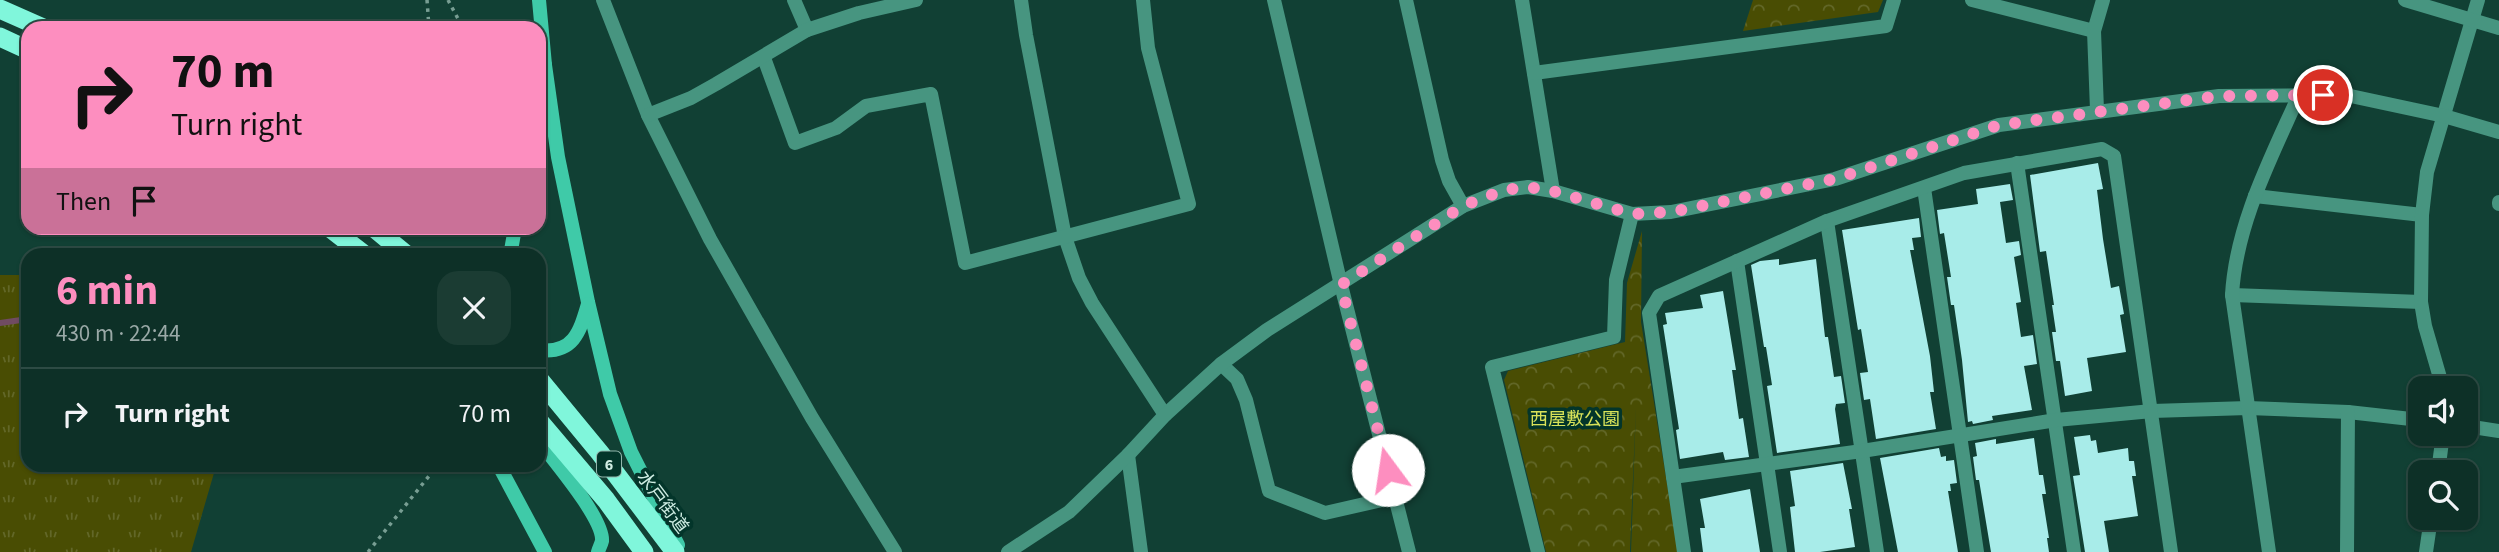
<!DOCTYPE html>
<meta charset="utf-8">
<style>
:root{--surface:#0d3027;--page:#1b3c33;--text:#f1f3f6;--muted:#9aa9a7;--line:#2d4b44;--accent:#fd8ebf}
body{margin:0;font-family:"Source Sans 3","Noto Sans JP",sans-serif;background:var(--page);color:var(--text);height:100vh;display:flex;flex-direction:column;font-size:26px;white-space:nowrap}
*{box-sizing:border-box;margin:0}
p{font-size:23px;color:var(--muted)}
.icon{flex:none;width:38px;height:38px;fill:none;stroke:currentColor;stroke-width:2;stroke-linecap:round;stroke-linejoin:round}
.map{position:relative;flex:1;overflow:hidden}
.sheet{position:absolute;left:21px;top:248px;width:525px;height:224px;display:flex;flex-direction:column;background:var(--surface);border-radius:21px;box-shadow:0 2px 5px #0004,0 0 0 2px var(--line)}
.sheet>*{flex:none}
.hud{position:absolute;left:21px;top:21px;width:525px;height:214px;border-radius:21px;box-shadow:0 2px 5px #0004,0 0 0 2px var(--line);background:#fd8ebf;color:#111;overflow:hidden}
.buttons{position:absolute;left:2408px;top:376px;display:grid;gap:14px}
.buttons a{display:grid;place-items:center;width:70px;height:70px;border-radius:14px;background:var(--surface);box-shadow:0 2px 5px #0004,0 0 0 2px var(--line);font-size:35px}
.pin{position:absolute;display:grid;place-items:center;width:60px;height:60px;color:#fff;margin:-30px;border:4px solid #fff;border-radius:50%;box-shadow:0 2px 7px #0007}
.me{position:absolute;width:77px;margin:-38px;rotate:346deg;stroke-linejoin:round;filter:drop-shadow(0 0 5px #0008)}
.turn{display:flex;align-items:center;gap:24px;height:147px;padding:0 35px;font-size:32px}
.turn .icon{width:91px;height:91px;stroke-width:2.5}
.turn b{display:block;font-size:49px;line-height:60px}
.then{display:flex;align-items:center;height:66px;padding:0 35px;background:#0003;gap:14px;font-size:26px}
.round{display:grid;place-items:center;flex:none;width:74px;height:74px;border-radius:21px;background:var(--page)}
.headline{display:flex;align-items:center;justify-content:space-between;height:119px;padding:0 35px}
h1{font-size:42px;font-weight:700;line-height:52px;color:var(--accent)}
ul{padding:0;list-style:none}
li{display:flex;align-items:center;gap:21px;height:91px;padding:0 35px;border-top:2px solid var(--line)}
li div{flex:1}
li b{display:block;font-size:26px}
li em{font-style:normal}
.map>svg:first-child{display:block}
</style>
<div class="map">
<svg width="2499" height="552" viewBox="0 0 2499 552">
<defs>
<pattern id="grass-tufts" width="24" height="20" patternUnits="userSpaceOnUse" patternTransform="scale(1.75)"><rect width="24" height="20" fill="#494d03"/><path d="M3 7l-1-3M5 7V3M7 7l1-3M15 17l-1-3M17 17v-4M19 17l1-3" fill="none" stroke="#626728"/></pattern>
<pattern id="park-crowns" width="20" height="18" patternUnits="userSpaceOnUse" patternTransform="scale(1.75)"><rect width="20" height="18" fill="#494d03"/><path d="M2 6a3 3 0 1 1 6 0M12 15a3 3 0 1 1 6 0" fill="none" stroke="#626728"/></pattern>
</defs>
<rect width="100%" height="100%" fill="#114034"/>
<path fill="url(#grass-tufts)" d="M0,275H28V466H216L191,552H0Z"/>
<g fill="url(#park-crowns)">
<path d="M1753,0H1883L1878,12L1743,31Z"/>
<path d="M1642,231L1641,322L1678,552H1631L1636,406L1630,552H1546L1504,380L1508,371L1625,342L1627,283Z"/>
</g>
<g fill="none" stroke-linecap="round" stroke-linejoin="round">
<path stroke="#704b62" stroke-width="6" d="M0,323L28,319"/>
</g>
<g fill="#a8ece9">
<path d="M2098,163L2103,189L2097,190L2103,239L2111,288L2119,286L2124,314L2120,315L2126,352L2087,358L2092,391L2065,396L2060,361H2056L2052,332H2056L2052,305H2054L2046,251L2040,252L2030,175Z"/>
<path d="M2010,184L2013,200L2000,202L2006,243L2019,241L2021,255L2014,257L2021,302L2016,303L2021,337L2033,335L2037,364L2024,366L2032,410L1992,416L1993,420L1973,424L1972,421L1968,422L1962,360L1954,305H1951L1947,277H1951L1944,233L1940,234L1937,210L1978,204L1976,189Z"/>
<path d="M1919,218L1921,237L1912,238L1914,250H1910L1930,356L1934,392H1930L1936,429L1876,439L1870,399L1864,400L1860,373L1868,372L1861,329L1858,330L1842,230Z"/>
<path d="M1779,259V265L1816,259L1825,337H1828L1834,377L1841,376L1845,403L1836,404L1835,409L1840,444L1777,453L1767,386L1772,385L1766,347H1764L1751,265L1760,261Z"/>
<path d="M1723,291L1736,370H1732L1739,419L1743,418L1749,457L1725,460L1723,452L1680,459L1676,430L1679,429L1663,325L1667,324L1665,313L1703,308L1700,295Z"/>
<path d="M2090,435L2091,441L2096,440L2098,453L2128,448L2129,461H2134L2136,476H2132L2138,516L2104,521L2109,552H2085L2073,476L2080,475L2074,437Z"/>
<path d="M2034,438L2039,475H2043L2046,494H2042L2049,538H2047L2049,552H1991L1979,480H1976L1973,457L1977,456L1975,443L1996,439V444Z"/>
<path d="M1939,448L1941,457L1946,456V461L1954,460L1957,483L1950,484L1951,491H1948L1958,552H1898L1880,458Z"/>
<path d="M1843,463L1852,509H1849L1855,547L1820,552H1795L1790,507L1795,506L1790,471Z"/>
<path d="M1750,489L1760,552H1703L1700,528H1705L1700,499Z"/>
</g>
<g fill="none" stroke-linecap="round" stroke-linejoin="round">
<g stroke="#789e93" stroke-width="3.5" stroke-dasharray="3.5 5" stroke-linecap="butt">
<path d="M427,0L429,28"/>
<path d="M448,0L463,28"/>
<path d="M368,552L437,466"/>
</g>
<g stroke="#479580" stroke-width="14">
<path d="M603,0L648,115L710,239L812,418L895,552"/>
<path d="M794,0L807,30"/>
<path d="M1021,0L1026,35L1065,237L1079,278L1092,303L1165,415"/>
<path d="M1406,0L1442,160L1449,181L1463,206"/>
<path d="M1522,0L1553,191"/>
<path d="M1972,0L2094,31"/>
<path d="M764,58L795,143L836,128L866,106L931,94L965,263L1189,204L1148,48L1143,0"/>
<path d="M1534,73L1886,26L1894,0"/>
<path d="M2097,110L2094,31L2103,0"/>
<path d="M648,115L691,98L716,84L807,30L859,13L916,0"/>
<path d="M2017,163L2074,552"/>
<path d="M1924,188L1977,552"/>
<path d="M2255,196L2422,215"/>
<path d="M2499,202V204"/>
<path d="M1827,221L1877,552"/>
<path d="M1737,261L1780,552"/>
<path d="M2232,295L2421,302"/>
<path d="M1221,364L1237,379L1246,400L1269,491L1325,513L1395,497"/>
<path d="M2443,388L2425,326L2421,302L2422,215L2427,172L2478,0"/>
<path d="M2466,426L2499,431"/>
<path d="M1128,455L1141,552"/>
<path d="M2438,472L2443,434"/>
<path d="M1673,477L1862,451L2056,420L2152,411L2248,408L2348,412L2420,420"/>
<path d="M1008,552L1069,512L1128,455L1165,415L1221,364L1267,330L1463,206L1504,190L1528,187L1553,191L1632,214L1671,212L1835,179L1999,125L2219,96L2346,95L2444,116L2499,132"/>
<path d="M1538,552L1492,367L1614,337L1616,280L1632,214"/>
<path d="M1684,552L1649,313L1659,296L1827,221L1964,173L2102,149L2114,156L2171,552"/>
<path d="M2269,552L2232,295C2236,224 2271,158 2299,95"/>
<path d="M2347,552L2348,412"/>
<path d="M2426,552L2431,518"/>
</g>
<g stroke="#479580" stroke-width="14">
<path d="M1274,0L1341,285L1409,552"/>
<path d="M2405,0L2499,28"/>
</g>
<g stroke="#3fcaa8" stroke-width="14">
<path d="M545,65L558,157L588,302L610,394L631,452L678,545"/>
<path d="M539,101L545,65L539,0"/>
<path d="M510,256L515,228"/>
<path d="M539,350C574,354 580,331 588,304"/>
<path d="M539,441C554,461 604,519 602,541C601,545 599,548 598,552"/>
<path d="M499,466L545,552"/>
</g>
<g stroke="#80f6db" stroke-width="19">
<path d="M0,9L43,28"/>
<path d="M0,37L28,50"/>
<path d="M330,228L366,256"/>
<path d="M374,228L408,256"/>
<path d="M539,379L600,453L675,552"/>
<path d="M539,421L606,500L644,552"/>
</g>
</g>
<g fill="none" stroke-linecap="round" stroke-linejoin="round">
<path stroke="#fd8ebf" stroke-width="12" stroke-dasharray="0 21.6" d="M1388,470L1341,285L1463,206L1504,190L1528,187L1553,191L1632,214L1671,212L1835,179L1999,125L2219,96L2323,95"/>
</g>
<g text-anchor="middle" stroke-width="7" stroke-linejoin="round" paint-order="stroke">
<rect fill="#03352a" stroke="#92b6ac" stroke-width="2" x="597" y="451.5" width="24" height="25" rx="5"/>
<g font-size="16" font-weight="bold" fill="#cfede3">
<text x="609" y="470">6</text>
</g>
<g font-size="18" fill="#d8e259" stroke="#03352a">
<text x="1575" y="425">西屋敷公園</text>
</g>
<g font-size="18" fill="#cfede3" stroke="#03352a">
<text transform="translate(663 502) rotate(53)" y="6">水戸街道</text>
</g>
</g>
</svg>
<div class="buttons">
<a><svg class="icon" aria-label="sound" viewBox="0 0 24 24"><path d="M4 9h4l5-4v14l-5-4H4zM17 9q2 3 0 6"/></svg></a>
<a><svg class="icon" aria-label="search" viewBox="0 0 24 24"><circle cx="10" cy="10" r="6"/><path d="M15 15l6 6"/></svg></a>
</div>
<div class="pin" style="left:2323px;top:95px;background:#d93025"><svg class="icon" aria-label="arrive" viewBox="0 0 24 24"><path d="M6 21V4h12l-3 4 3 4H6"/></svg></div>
<svg class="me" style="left:1388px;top:470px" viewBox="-20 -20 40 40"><circle r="19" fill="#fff"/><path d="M0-13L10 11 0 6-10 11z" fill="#fd8ebf"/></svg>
<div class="hud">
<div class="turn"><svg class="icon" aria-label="right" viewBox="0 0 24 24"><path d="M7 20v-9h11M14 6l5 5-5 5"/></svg><div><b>70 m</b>Turn right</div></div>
<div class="then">Then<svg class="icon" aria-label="arrive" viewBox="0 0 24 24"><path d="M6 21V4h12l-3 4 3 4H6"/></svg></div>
</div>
<section class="sheet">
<div class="headline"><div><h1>6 min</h1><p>430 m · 22:44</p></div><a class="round"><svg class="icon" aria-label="close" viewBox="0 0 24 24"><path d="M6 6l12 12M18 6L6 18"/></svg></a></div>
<ul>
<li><svg class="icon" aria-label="right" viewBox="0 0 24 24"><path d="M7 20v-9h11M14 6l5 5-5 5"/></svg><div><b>Turn right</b></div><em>70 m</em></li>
</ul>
</section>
</div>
